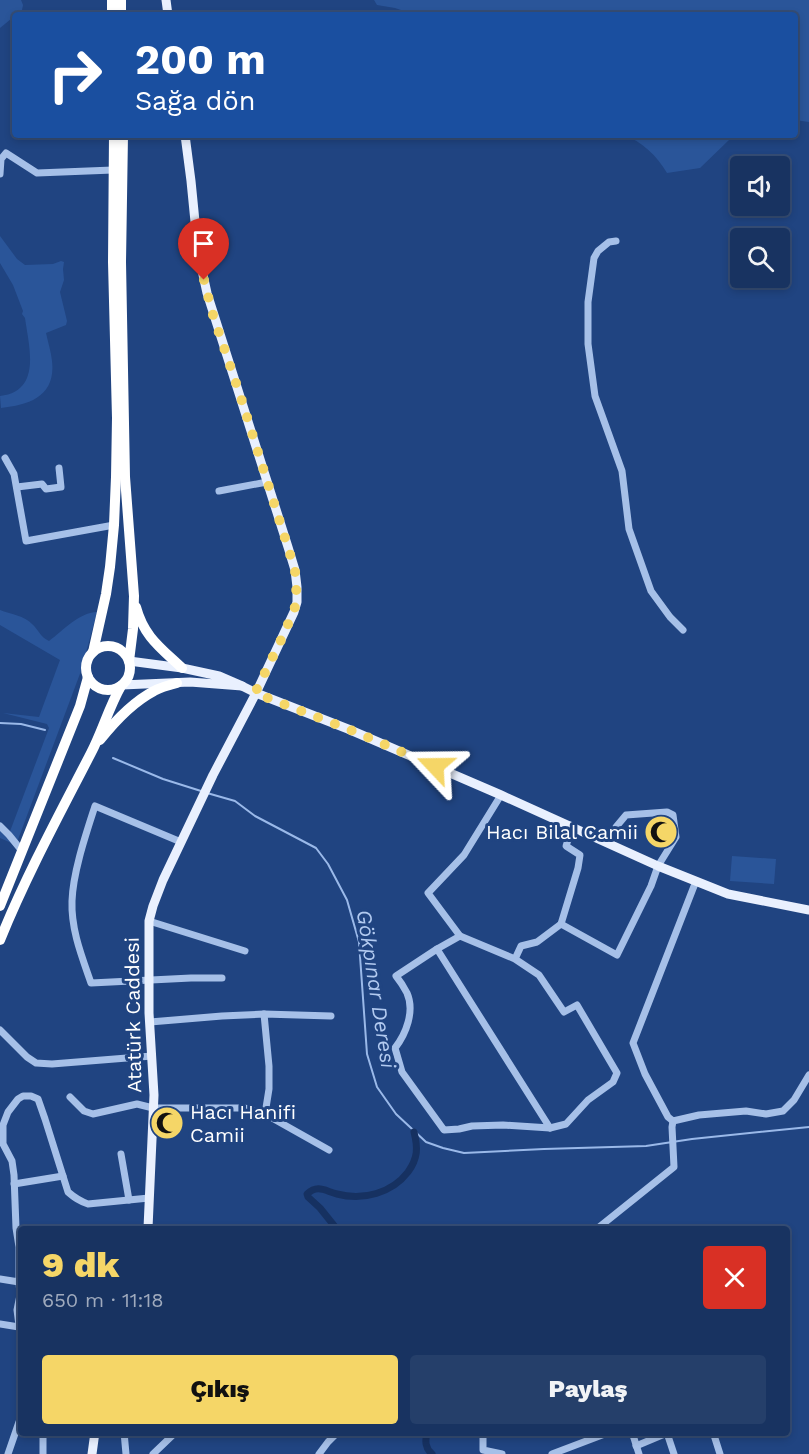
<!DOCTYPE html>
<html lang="tr">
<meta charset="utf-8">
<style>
:root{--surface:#183361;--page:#253f6a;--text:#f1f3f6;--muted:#9faabd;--line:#364e76;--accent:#f5d667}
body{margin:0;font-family:"Work Sans",sans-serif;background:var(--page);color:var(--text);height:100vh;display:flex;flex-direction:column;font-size:22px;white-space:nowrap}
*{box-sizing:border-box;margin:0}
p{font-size:20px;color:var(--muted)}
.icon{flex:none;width:33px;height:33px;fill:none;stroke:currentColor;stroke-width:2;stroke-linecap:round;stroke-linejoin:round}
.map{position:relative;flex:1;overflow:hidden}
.details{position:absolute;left:18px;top:1226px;width:772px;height:210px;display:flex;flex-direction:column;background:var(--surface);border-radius:6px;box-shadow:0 3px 9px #0003,0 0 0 2px var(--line)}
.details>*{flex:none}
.hud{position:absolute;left:12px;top:12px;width:786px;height:126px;border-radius:6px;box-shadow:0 3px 9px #0003,0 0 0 2px var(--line);background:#1a4fa0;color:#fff;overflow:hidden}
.tools{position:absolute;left:730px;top:156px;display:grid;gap:12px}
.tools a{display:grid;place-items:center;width:60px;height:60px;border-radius:6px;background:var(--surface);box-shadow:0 3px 9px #0003,0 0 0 2px var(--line);font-size:30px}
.pin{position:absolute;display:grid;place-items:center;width:51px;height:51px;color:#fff;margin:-62px -26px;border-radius:50% 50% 50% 0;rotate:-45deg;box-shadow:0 0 6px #0007}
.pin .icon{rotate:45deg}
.me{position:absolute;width:66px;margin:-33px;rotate:293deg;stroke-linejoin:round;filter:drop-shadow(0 0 4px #0008)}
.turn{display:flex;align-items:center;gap:21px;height:126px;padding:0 24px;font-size:27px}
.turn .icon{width:78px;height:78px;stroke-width:2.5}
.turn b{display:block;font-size:42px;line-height:51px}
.round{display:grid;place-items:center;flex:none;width:63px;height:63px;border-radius:6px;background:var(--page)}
.overview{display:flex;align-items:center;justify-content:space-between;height:102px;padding:0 24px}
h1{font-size:36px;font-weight:800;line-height:45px;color:var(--accent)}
.action{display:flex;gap:12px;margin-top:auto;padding:12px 24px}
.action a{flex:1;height:69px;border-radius:6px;background:var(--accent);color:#111;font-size:24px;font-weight:800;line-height:69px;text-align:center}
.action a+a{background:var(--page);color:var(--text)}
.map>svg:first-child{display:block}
</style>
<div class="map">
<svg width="809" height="1454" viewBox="0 0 809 1454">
<rect width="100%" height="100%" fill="#204481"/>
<g fill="#2a5599">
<path d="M0,0H21L23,5L22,10L0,28Z"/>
<path d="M374,0H809V122L795,120V106L798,101H795V15H416L395,8L377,5Z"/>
<path d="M623,135H739L729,140L700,168L667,173C657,156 642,141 623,135Z"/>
<path d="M0,236L17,259L25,265L53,264L61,261L64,262L63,269L64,280L60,292L67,321L66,325L46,333C48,342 51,352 52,361C56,396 30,405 1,408L0,396C42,391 29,347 25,318L22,314L23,311L13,285L0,263Z"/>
<path d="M0,610C10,614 25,616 32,624C39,630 40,637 49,641C64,630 78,613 97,612L81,671L16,845L0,838V826L9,834L49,728L47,724L3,713L39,717L60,660L0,625Z"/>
<path d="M732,856L776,859L774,884L730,881Z"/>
</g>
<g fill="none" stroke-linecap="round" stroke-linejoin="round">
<g stroke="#9ab9e9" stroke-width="2">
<path d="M0,723L21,724L45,730"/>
<path d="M113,758L163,779L201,791"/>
<path d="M207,793L235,801L255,816L316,848L328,864L347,900L359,942L367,1054L377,1087L396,1114L426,1142L443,1148L464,1153L544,1149L646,1146L692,1139L809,1127"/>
</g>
<g stroke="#163161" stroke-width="7">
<path d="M336,1228L320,1208L308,1197L307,1194C318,1184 325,1191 337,1194C363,1201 392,1193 408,1172C418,1158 418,1148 414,1132"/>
<path d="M427,1432C425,1441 425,1448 432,1454"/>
</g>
<g stroke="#a6c0e8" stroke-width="7">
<path d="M0,174L1,159L6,153L37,173L113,170"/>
<path d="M616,241L609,242L598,251L594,258L588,302V344L595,396L622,471L629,529L651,591L670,617L683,630"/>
<path d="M5,458L14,474L26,541L114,525"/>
<path d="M17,487L42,484L46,489L61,487L59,468"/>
<path d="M219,491L267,482"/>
<path d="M0,826L9,835L22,851"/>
<path d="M181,842L95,806C86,834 73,872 72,901C71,930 82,957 91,983L191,978H222"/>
<path d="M149,921L245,951"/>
<path d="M561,924L578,868L580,855L566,846L571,831L570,825"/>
<path d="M460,936L428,893L464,855L501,795"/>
<path d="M437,949L550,1128"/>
<path d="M515,959L460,936L437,949L396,976C400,981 404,987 407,993C415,1011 406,1034 395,1048L402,1072L444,1130L459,1129L472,1126L503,1125L550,1128L566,1124L588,1100L613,1082L617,1073L577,1005L564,1012L539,975L515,959L521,946L537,942L561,924L617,955L651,886L658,866L676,837L673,815L667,812L626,815L616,827L609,843"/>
<path d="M264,1014L269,1066V1089L265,1114"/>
<path d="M150,1022L222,1016L264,1014L331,1016"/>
<path d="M0,1030L27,1057L36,1063L52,1064L152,1056"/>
<path d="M70,1097L84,1111L93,1114L137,1104L153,1108H245L265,1114L329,1150"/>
<path d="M673,1121L668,1117L645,1074L633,1043L696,881"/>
<path d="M121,1154L129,1200"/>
<path d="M14,1184L63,1176"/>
<path d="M598,1228L674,1167L672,1127L673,1121L699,1115L746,1111L766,1114L783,1111L794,1100L809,1075"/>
<path d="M20,1278L19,1282L20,1295L17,1310L21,1341"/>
<path d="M0,1279L19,1282V1247L16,1228L14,1175L12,1161L3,1144V1125L8,1112L18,1099L23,1096H31L38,1099L45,1119L68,1192C75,1198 79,1201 88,1204L149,1198"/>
<path d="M0,1324L19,1327"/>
<path d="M43,1432V1454"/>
<path d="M124,1432L126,1454"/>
<path d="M483,1432V1450L502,1454"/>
<path d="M632,1432L639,1454"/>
<path d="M713,1432L720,1454"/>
<path d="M636,1446L667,1433L674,1454"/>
<path d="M8,1454L19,1422"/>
<path d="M153,1454L176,1432"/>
<path d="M319,1454L328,1442L338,1432"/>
<path d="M552,1454L610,1432"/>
</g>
<g stroke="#e9f0fe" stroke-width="9">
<path d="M166,0L168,15"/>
<path d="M122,685L190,682L242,686L219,676L182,668L129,661"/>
<path d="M242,686L256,693L348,729L501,795L658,866L728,894L809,910"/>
<path d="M148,1228L154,1095L149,1013V921L153,906L163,880L213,775L256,693L294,612L297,602V587L295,570L288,547L207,293L198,252L191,181L185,135"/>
<path d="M92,1454L95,1432"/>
</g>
<g stroke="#fff" stroke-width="10">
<path d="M112,0V15"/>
<path d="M121,0V15"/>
<path d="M123,135L121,262L125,477L134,596L133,629L129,661"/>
<path d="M136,607C144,637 161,648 182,668"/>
<circle cx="108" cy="668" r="22"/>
<path d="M93,652L106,594L110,567L114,525L116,477L117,418L113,262L114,135"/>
<path d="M100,740C115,721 133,702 154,691C161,687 169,685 177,683"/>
<path d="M0,906L80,706L88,677"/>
<path d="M0,940C26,876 59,815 91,753C102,732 109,707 121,686"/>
</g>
</g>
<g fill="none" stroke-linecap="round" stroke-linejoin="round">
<path stroke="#f5d667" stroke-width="10" stroke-dasharray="0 18" d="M204,280L212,312L241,398L295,570L297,602L284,634L255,693L348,729L435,766"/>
</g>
<defs>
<symbol id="mosque-disc" viewBox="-11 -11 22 22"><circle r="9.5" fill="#f5d667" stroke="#204481"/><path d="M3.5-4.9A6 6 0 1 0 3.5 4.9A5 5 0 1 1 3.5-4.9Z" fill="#111"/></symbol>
</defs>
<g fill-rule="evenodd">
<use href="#mosque-disc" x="642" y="813" width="38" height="38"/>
<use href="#mosque-disc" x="148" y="1104" width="38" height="38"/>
</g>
<g text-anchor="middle" stroke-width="6" stroke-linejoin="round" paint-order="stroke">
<g font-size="20" fill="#fff" stroke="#204481" text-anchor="end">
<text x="638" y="839">Hacı Bilal Camii</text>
<text x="190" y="1119" text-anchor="start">Hacı Hanifi<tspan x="190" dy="23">Camii</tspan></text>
</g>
<g font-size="20" fill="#fff" stroke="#204481">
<text transform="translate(133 1015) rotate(-91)" y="7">Atatürk Caddesi</text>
</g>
<g font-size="21" font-style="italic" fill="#b2caf0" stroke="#204481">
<text transform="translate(376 989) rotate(81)" y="7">Gökpınar Deresi</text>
</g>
</g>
</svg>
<div class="tools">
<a><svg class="icon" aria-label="sound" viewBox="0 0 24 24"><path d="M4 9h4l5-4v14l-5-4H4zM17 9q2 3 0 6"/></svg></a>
<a><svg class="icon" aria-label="search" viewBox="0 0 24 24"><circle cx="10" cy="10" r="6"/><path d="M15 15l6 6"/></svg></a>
</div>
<div class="pin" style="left:204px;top:280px;background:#d93025"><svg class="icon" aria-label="arrive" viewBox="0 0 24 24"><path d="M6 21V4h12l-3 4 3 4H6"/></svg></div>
<svg class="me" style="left:435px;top:766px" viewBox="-20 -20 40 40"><path d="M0-17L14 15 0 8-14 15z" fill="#f5d667" stroke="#fff" stroke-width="4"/></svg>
<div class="hud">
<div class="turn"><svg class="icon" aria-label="right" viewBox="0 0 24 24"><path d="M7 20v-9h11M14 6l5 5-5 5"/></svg><div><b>200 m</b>Sağa dön</div></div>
</div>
<section class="details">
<div class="overview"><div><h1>9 dk</h1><p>650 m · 11:18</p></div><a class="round" style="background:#d93025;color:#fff"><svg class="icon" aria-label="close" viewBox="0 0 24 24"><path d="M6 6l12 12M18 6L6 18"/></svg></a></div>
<div class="action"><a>Çıkış</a><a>Paylaş</a></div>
</section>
</div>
